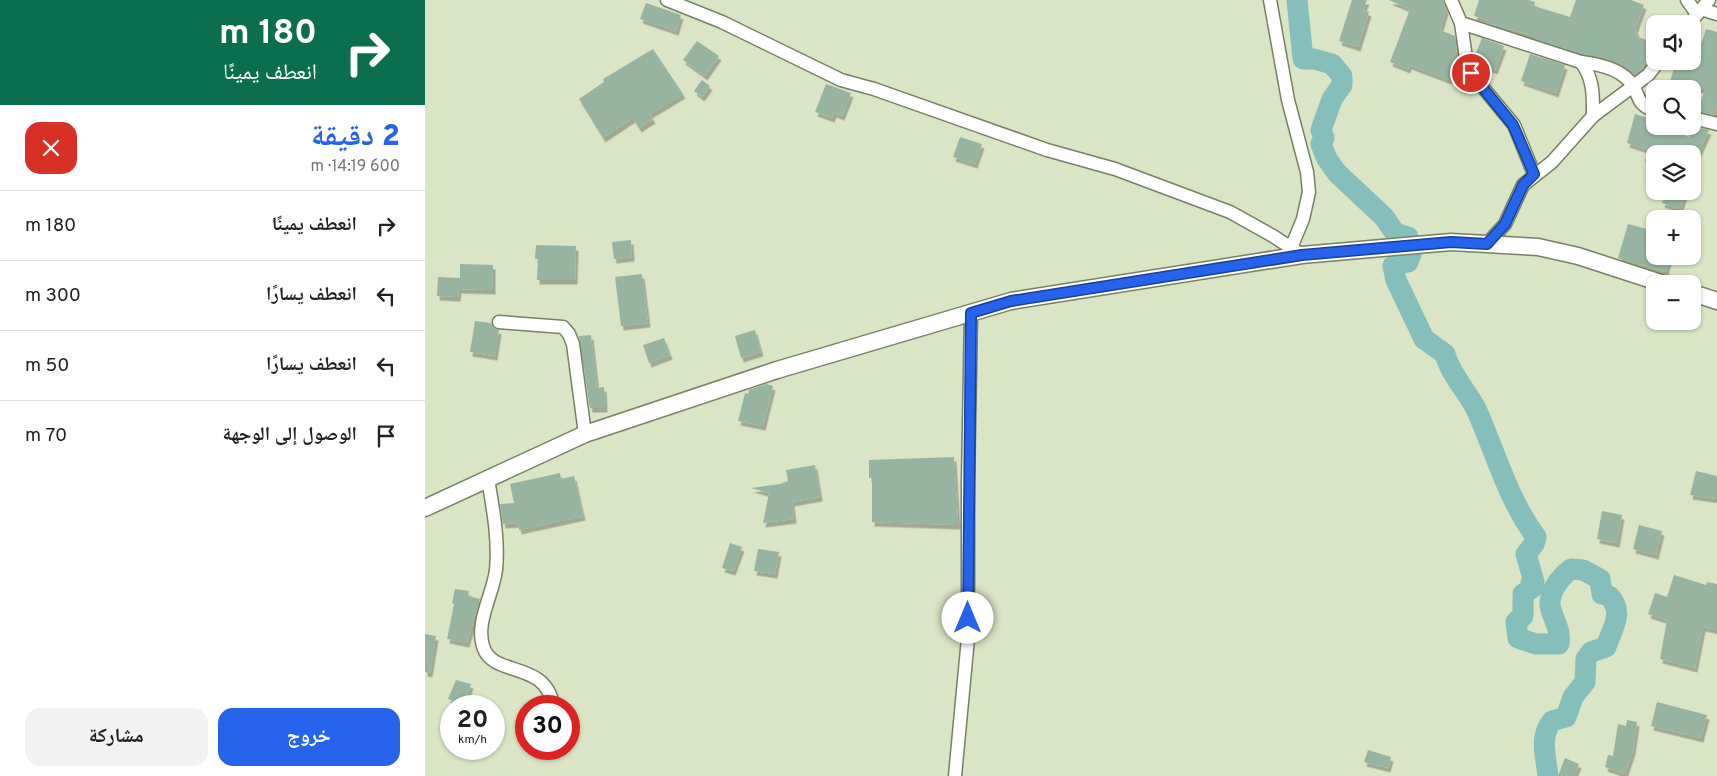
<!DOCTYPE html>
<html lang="ar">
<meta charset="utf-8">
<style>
:root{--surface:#fff;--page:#f2f2f2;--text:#202124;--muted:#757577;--line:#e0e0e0;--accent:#2563eb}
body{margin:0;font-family:Overpass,"Noto Naskh Arabic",sans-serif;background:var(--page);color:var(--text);direction:rtl;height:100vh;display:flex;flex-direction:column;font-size:19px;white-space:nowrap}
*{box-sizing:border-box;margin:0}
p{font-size:16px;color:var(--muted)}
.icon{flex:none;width:28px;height:28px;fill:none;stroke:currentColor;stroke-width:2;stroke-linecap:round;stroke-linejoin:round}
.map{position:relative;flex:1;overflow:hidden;direction:ltr}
.panel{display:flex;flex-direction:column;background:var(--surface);width:425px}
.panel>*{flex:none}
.hud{background:#0b6e4f;color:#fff;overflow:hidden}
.controls{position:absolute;left:1221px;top:15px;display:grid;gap:10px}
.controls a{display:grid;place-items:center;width:55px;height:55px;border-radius:10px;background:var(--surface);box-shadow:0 1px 4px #0004;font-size:25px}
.speed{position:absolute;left:15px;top:695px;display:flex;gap:10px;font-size:25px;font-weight:700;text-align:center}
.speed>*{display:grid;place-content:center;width:65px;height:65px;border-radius:50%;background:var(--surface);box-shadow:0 1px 4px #0004;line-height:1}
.speed small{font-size:12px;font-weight:400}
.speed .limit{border:8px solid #d22;background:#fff;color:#111}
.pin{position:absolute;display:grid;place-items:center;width:42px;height:42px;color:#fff;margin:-21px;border:2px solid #fff;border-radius:50%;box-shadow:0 1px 5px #0007}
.me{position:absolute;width:55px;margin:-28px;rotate:0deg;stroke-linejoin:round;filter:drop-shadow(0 0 4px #0008)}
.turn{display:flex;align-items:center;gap:18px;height:105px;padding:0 25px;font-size:22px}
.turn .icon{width:65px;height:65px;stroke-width:2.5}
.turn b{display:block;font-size:35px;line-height:42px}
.round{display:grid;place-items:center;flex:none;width:52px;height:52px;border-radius:15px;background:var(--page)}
.head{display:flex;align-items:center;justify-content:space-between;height:85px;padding:0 25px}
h1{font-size:30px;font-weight:800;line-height:38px;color:var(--accent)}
.action{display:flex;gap:10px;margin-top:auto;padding:10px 25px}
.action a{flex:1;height:58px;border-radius:15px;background:var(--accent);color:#fff;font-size:20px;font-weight:800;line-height:58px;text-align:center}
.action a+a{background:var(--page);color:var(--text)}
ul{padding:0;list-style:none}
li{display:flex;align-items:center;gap:15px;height:70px;padding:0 25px;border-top:1px solid var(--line)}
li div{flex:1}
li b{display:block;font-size:19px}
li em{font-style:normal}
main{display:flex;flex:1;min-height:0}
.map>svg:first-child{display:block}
</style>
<main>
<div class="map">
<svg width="1292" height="776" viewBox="0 0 1292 776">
<defs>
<filter id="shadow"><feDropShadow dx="2.5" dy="4.5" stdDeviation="0" flood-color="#0004"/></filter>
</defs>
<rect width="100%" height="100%" fill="#dae5c5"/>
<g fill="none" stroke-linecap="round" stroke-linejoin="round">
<path stroke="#85beba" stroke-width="21" d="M872,0L878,59H889L907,64L917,76V85L907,99L896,130L899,138L896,144L902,159L912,173L959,217L970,233L983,237L986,254L983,262L974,263L968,266L971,280L999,339L1020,354C1025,374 1043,392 1052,411C1071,454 1083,499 1111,537L1109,544L1101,554L1109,582L1106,583L1107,588L1098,594V616L1091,622L1093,638L1111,644H1134C1136,631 1130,622 1126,610C1121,595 1135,577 1146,569L1158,570L1175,579L1177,594L1184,596C1200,612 1187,629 1181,647L1166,652L1161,659L1160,682L1148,697L1141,717L1127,721C1114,737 1121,757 1123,776"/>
</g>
<g fill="#96b4a0" filter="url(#shadow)">
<path d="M927,0H942L938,10L944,12L933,47L914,41Z"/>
<path d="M964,0H1018L1021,10L1015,30L1030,36L1032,50L1027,61L1031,62L1024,80L984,65L983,69L965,62L985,9Z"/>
<path d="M1054,0H1103L1110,2L1109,6L1145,17L1151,0H1206L1219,5L1210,30L1212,31L1210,36L1230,43V53L1212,73L1188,61L1158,54L1110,39L1109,36L1062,23L1063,20L1049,16Z"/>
<path d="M221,3L256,15L251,31L215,19Z"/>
<path d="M1281,29L1292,32V107L1289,115L1273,111L1280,89H1257L1244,85L1251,61H1268V58L1271,59Z"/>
<path d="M1057,38L1079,46L1070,70L1050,62L1049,58Z"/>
<path d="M272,41L294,56L280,76L258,60Z"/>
<path d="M228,49L258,94L225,114L228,119L214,128L208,118L178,138L154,99L179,82L178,79Z"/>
<path d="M1105,54L1140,65L1131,93L1096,81Z"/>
<path d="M277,80L285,86L277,97L269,91Z"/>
<path d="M401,84L426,93L417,116L409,113L407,118L390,112Z"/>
<path d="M1210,114L1230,120V126H1246L1245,130L1264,137L1267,126L1284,130L1273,154H1230V165L1220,162L1223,150L1202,143Z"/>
<path d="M535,137L557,144L550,164L528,157Z"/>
<path d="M1241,191H1261L1255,209L1237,203Z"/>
<path d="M1203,224L1222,229L1221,234L1230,236V256H1245L1241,272L1193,258Z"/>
<path d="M206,240L207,257L189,259L187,242Z"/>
<path d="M111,245L151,246L150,280H112L113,259H110Z"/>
<path d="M35,264L68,265V290L34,289L33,297L12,296L13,277L35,278Z"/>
<path d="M217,274L223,323L196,326L190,277Z"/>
<path d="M50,321L66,323L69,328L74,330L70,356L45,352Z"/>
<path d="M330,330L336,352L316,358L310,336Z"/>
<path d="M166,335L172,388L179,387L180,408H165L154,336Z"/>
<path d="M239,338L245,355L224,363L218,345Z"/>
<path d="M341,384L348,386L338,426L313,421L320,393L323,394L324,390Z"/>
<path d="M529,457L533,525L447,522V478H444V460Z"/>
<path d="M390,465L395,497L367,502L369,519L338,523L344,493L326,488L355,484L363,481L361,470Z"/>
<path d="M1271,471L1292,476V499L1265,495Z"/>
<path d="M135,473L136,479L149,476L158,516L94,530L93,523L78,524L75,504L89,503L85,484Z"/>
<path d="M1177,511L1197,515L1192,543L1172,539Z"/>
<path d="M1214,525L1237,531L1231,555L1208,549Z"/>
<path d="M305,543L317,547L308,571L297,568Z"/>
<path d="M333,549L354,552L350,574L329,571Z"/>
<path d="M1249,575L1281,585L1282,582L1292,584V630L1278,627L1270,668L1235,659L1242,620L1223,614L1230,593L1242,597Z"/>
<path d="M30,589L44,591L43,596L55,599L42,643L22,639L29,604L27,603Z"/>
<path d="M0,634L11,636L5,673L0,672Z"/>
<path d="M31,680L46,684L40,704L23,699Z"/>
<path d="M1232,702L1282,715L1276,738L1226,726Z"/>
<path d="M1202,720L1212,722L1208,750L1200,774L1180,767L1183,755L1188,756L1193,724L1201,726Z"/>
<path d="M943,750L966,757L963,768L939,762Z"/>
<path d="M1140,758L1154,764L1149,776H1133Z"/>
</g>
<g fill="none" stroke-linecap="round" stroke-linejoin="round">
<defs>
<g id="street">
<path d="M242,0L297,22L416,80L449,89L622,150L690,169L805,212L848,236L877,255"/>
<path d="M845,0L863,100L882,172L884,192L878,219L866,248"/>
<path d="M1026,0L1036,23L1042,65L1046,73L1089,125L1109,174"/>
<path d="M1262,0L1272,14"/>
<path d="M1276,9L1292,14"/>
<path d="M1036,23L1156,62C1169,79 1168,96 1168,116"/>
<path d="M1264,24L1284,0"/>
<path d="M1156,62C1174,64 1198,69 1208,86C1216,100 1212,104 1230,111"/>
<path d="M1268,118L1292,124"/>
<path d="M1062,244L1080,224L1098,185L1127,162L1168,116L1223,75L1234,61"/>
<path d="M74,322L138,327L144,334L148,344L160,434"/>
<path d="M63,479C68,509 74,540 71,570C68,595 49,624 59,649C70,677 122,661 128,706"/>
<path d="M530,776L543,638V482L546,313"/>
</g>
<g id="secondary">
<path d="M1268,293L1292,301"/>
<path d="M0,508L160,434L352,370L586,301L877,255L1026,242L1113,247L1153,256L1239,284"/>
</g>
</defs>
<use href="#street" stroke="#768063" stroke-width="15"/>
<use href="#secondary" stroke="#768063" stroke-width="19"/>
<use href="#street" stroke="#fff" stroke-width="12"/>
<use href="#secondary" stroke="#fff" stroke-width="16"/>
</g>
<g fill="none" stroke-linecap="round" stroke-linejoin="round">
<defs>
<path id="route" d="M543,618L546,313L586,301L877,255L1026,242L1062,244L1080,224L1098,185L1109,174L1088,125L1046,73"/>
</defs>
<use href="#route" stroke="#184099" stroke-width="12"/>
<use href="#route" stroke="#2563eb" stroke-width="9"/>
</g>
</svg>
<div class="controls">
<a><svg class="icon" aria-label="sound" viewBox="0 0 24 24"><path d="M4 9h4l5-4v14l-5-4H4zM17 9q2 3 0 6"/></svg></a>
<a><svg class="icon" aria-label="search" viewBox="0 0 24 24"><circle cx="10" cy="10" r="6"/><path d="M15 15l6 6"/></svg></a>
<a><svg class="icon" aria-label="layers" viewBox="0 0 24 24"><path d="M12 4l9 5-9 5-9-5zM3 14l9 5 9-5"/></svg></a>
<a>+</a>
<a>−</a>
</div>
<div class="speed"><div>20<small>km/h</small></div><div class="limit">30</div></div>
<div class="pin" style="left:1046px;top:73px;background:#d93025"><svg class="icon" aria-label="arrive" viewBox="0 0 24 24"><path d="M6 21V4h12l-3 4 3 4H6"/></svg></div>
<svg class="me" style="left:543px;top:618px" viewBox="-20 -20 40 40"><circle r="19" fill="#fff"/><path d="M0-13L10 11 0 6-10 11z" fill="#2563eb"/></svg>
</div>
<section class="panel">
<div class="hud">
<div class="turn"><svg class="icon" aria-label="right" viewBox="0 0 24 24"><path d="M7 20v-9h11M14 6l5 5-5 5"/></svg><div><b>180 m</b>انعطف يمينًا</div></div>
</div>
<div class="head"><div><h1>2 دقيقة</h1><p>600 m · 14:19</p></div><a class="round" style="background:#d93025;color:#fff"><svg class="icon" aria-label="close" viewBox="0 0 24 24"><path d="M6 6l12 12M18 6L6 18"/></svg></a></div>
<ul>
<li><svg class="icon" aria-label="right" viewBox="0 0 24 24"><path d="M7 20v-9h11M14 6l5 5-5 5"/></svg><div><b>انعطف يمينًا</b></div><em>180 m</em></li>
<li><svg class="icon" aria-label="left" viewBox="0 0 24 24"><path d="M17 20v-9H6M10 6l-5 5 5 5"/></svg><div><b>انعطف يسارًا</b></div><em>300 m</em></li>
<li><svg class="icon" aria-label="left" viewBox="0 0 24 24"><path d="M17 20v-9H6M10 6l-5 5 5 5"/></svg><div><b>انعطف يسارًا</b></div><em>50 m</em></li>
<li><svg class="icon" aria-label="arrive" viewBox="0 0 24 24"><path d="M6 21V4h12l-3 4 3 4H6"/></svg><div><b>الوصول إلى الوجهة</b></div><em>70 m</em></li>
</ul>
<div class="action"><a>خروج</a><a>مشاركة</a></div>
</section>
</main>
